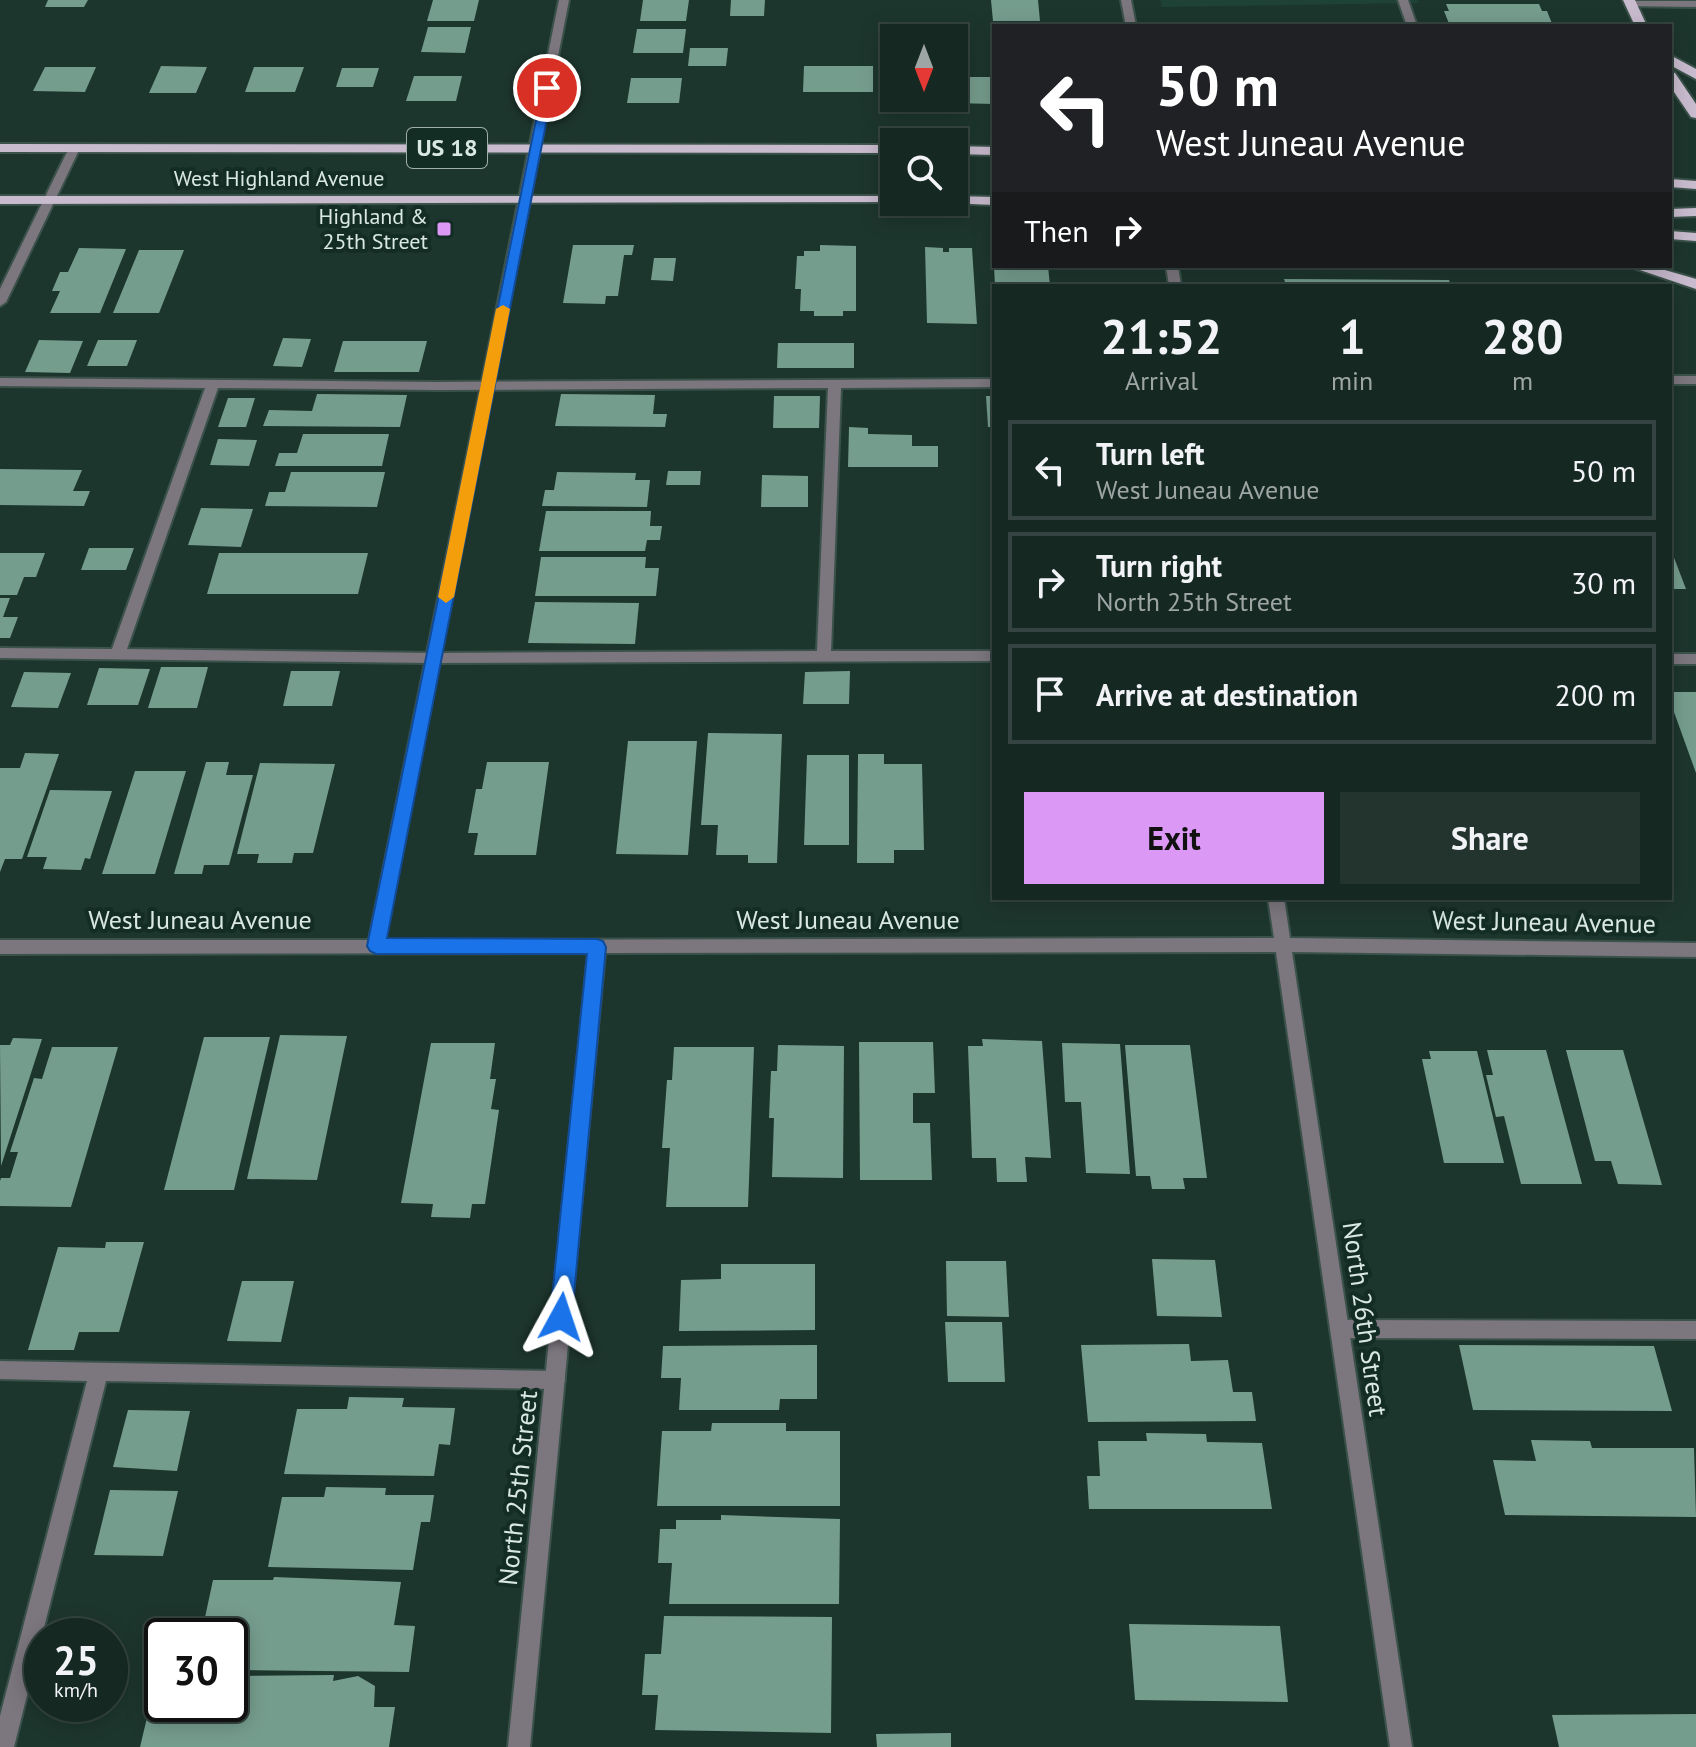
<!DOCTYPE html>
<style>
:root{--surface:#162822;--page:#23342f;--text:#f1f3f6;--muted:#9ea6a5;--line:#354440;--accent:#db99f5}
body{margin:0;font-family:"PT Sans",sans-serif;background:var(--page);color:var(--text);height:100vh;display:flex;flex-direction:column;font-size:30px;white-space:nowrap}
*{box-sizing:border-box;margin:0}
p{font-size:26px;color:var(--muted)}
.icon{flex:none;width:44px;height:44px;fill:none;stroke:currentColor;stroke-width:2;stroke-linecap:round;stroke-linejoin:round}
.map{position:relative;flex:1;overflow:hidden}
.sheet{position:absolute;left:992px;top:284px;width:680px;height:616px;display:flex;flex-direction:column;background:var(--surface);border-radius:0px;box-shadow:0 4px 20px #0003,0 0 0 2px var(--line)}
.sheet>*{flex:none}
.top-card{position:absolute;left:992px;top:24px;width:680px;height:244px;border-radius:0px;box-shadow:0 4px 20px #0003,0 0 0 2px var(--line);background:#202124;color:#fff;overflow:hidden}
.needle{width:52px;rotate:180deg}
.controls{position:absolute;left:880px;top:24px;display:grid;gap:16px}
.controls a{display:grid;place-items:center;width:88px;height:88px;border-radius:0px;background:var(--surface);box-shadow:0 4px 20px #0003,0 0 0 2px var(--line);font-size:40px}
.speed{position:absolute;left:24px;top:1618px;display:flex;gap:16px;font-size:40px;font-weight:700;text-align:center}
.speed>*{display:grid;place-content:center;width:104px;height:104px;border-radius:50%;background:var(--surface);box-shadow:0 4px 20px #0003,0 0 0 2px var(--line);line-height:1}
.speed small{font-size:20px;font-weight:400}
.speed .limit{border:4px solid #111;border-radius:12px;background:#fff;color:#111}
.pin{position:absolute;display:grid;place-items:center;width:68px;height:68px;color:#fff;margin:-34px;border:4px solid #fff;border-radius:50%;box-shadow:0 2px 8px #0007}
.me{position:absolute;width:88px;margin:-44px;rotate:5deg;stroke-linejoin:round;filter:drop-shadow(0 0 6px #0008)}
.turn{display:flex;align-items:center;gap:28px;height:168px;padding:0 32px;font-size:36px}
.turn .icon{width:104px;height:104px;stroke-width:2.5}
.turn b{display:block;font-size:56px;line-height:68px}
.then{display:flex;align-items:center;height:76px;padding:0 32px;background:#0003;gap:16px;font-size:30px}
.eta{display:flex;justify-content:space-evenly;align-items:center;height:136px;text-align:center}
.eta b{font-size:48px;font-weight:600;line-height:56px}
.primary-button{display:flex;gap:16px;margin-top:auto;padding:16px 32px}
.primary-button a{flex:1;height:92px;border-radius:0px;background:var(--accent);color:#111;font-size:32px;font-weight:600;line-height:92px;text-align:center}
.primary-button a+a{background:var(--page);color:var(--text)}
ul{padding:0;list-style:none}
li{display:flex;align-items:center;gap:24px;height:100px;margin:0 16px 12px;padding:0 16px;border:4px solid var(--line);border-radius:0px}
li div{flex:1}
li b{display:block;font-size:30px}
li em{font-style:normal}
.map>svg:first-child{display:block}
</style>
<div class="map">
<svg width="1696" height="1747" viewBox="0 0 1696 1747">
<rect width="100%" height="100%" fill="#1d362d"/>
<path fill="#1f4236" d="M1160,0H1418L1419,3L1162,7Z"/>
<g fill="#759d8e">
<path d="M48,0H88L84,7H45Z"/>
<path d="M433,0H479L474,21H427Z"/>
<path d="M643,0H689L686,21H640Z"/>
<path d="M731,0H765L764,16H730Z"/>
<path d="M991,0H1038L1040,21H993Z"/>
<path d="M1446,4H1539L1542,11H1547L1553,26H1450L1444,11H1449Z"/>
<path d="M916,26H952L953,38H916Z"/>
<path d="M428,27H471L465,53L421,52Z"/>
<path d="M637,29H686L683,53H633Z"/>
<path d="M690,48H728L726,66H688Z"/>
<path d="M161,66L207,67L196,93H149Z"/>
<path d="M804,66H873V92H803Z"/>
<path d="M45,67H96L85,92L33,91Z"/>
<path d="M254,67H304L295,92H245Z"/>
<path d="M342,68H379L373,87H336Z"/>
<path d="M414,76H462L456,101H406Z"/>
<path d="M954,77H994V104L952,103Z"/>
<path d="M631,78H682L679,103H627Z"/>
<path d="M573,245H634L632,255H624L618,296H606L605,304L563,303Z"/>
<path d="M820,245L856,246V311H843V316H814V311H800L801,289H795L797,256H804V251H820Z"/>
<path d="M925,247L943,248V252H949V248H972L977,324L927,323Z"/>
<path d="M79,248L126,249L100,313H50L60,291H52L60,272H68Z"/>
<path d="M139,250H184L159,313H113Z"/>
<path d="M654,258H676L673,281L651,280Z"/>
<path d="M994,266H1048L1050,286H995Z"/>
<path d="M1284,279L1449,280L1451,286H1273L1272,282H1285Z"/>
<path d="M283,338L311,339L302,367L273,366Z"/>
<path d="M39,340L83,341L70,373L25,372Z"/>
<path d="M98,340H137L127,366H87Z"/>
<path d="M343,341H427L419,372H334Z"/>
<path d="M778,343H854V368H777Z"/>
<path d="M317,394L407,395L400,427L263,426L269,410L312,411Z"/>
<path d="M561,394L655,395L653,414H667L665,427L555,426Z"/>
<path d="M774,396H820L819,428H773Z"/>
<path d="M986,396H994V427H988Z"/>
<path d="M228,398H255L246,427H218Z"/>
<path d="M849,427L868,428V434L912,435V446H938V467H848Z"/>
<path d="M303,434H389L382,466H275L279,453H297Z"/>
<path d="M218,439L257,440L249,466L210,465Z"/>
<path d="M0,469L82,470L73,491H90L84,506L0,505Z"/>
<path d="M668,471H701L700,485H666Z"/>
<path d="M291,472H385L377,507L265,506L269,492H285Z"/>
<path d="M557,472L636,473L635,480H650L647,507L542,506L545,490H554Z"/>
<path d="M762,475L808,476V507H761Z"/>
<path d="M201,508L253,509L241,547L188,545Z"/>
<path d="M546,511H651L650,526H662L660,540H647L645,551H539Z"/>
<path d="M89,548H134L126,570H81Z"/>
<path d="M0,553H45L36,577H24L17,595H0Z"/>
<path d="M219,553H368L358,594H207Z"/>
<path d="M1670,555H1673L1686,589H1670Z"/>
<path d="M541,557H646L645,568H659L656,596H535Z"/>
<path d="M0,598H10L3,617H18L10,638H0Z"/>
<path d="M535,602L639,603L635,644L528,643Z"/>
<path d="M161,667H208L197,708H148Z"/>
<path d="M99,668L150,669L138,705H87Z"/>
<path d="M291,671H340L332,706H283Z"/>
<path d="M850,671L849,704H803L805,672Z"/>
<path d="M24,672L71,673L58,708L11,707Z"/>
<path d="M1670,692H1696V773L1670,701Z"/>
<path d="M708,733L782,734L777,863H748V855H716L718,825H701Z"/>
<path d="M628,741H697L688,855L616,854Z"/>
<path d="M25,753L59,754L22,859H5L0,872V768H20Z"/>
<path d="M858,754H884V764H922L924,850H894V863H857Z"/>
<path d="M807,755H849V845H804Z"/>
<path d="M206,762H229L226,775H253L229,865H204L202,874H174Z"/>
<path d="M487,762H549L536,855H474L478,833H468L476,789H482Z"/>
<path d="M260,763L335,764L313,853H294L292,863H257L259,854H237Z"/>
<path d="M135,771H186L155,874H102Z"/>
<path d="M50,790L112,791L90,859L85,858L81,870L43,869L47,857H27Z"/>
<path d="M280,1035L347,1036L317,1180L247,1179Z"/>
<path d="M204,1037H270L234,1190H164Z"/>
<path d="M13,1038L42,1039L1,1166L0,1045H10Z"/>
<path d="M982,1039L1042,1041L1051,1158L1025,1157L1027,1182H997L996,1158H972L968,1046H983Z"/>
<path d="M859,1042H933L935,1093H913V1123H930L932,1180H860Z"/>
<path d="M431,1043H495L490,1079H496L491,1109L499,1110L485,1204H472L470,1218L431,1217L433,1204L401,1203Z"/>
<path d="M1062,1043L1120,1044L1130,1174L1086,1173L1081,1102H1065Z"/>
<path d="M778,1045L844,1046L843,1178L772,1177L774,1118H769L771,1071H777Z"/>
<path d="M1125,1045H1190L1207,1178H1183L1185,1189H1152L1150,1176H1136Z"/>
<path d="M52,1047H118L71,1207L0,1206V1181L1,1178H10L18,1152H10L34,1078L42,1079Z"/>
<path d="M674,1047H754L748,1207H666L670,1148H662L667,1080H672Z"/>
<path d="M1487,1050H1546L1582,1184H1521L1504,1116L1496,1117L1486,1075H1493Z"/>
<path d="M1566,1050H1623L1662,1185L1618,1184L1611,1161H1595Z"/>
<path d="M1429,1051H1477L1504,1163H1444L1422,1059H1431Z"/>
<path d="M106,1242H144L119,1332H79L74,1350H28L58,1247L105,1248Z"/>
<path d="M1152,1259L1215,1260L1222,1317L1157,1316Z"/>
<path d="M946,1261H1006L1009,1317L947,1316Z"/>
<path d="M721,1264H815V1330L679,1331L681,1280L721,1279Z"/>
<path d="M242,1281H294L281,1342L227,1341Z"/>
<path d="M945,1322H1002L1005,1382H948Z"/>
<path d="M1189,1344L1191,1361L1228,1360L1233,1392H1252L1256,1421L1088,1422L1081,1345Z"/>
<path d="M817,1345V1399H780L779,1410H679L681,1378H661L663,1346Z"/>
<path d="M1459,1345L1654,1346L1672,1411L1473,1410Z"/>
<path d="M349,1397L404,1398L402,1407L455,1408L450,1445L439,1444L434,1476L284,1474L297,1409H347Z"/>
<path d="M128,1410L190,1411L177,1471L113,1467Z"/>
<path d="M712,1423H786V1431H840V1506H657L662,1431H711Z"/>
<path d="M1146,1433L1206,1434L1207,1442L1262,1443L1272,1509H1089L1087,1476H1100L1098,1441H1147Z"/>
<path d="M1531,1440L1590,1441L1592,1448H1694L1696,1517L1505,1515L1493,1460L1536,1461Z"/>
<path d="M326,1487L386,1488L385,1495H434L430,1522H421L413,1570L268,1567L282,1497H324Z"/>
<path d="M110,1490L178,1491L163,1556L94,1555Z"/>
<path d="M721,1515L840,1519L839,1604H669L672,1563H658L660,1529H676V1520H721Z"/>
<path d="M274,1577L401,1582L394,1625L415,1626L409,1672L230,1670V1636H201L213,1580H273Z"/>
<path d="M664,1616L832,1617L831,1733L655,1730L658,1695H642L645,1654H661Z"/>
<path d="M1129,1624L1280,1626L1288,1702L1135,1700Z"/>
<path d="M334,1675L333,1681L358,1676L375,1686L374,1707H395L389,1747H140L151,1701H162V1704H230V1676Z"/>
<path d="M1696,1714V1747H1559L1552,1715Z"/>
<path d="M951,1733V1747H877L876,1734Z"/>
</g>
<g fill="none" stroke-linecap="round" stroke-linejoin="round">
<defs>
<g id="service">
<path d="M1398,0H1408L1417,26H1407Z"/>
<path d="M1630,1H1696V7L1626,6V2Z"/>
<rect x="1670" y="376" width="26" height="8"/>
<path d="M0,378L437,382L994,379V387L841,388L831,651H994V661L434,663L0,658V648L112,649L205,388L0,386ZM218,388L437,390L828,388L817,651L434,653L127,649Z"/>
<rect x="1670" y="654" width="26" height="10"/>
<path d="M1340,1320L1696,1321V1339L1340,1338L1333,1335L1330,1329L1333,1323Z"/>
<path d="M0,1361L555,1371L562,1373L565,1380L562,1387L555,1389L106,1381L14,1747H0V1716L87,1381L0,1379Z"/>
</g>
<g id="minor">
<path d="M559,0H569L385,940L1274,938L1268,898H1284L1290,938L1696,943V957L1292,952L1412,1747H1390L1276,952L605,953L530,1747H508L588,953L0,954V940H369Z"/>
<path d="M1121,0H1131L1136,26H1126Z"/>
<path d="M70,146L80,148L6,302L0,306V289Z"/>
<path d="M1166,266H1178L1181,286H1169Z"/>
</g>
<g id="primary">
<path d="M1623,0H1635L1647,26H1635Z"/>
<path d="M1670,55L1696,69V79L1670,65Z"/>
<path d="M1670,72L1675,73L1696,104V118L1691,117L1670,86Z"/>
<path d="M0,144L894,145V153L0,152Z"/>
<path d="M954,146L994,147V155L954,154Z"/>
<path d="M1670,179L1696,181V189L1670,187Z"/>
<path d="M0,196H894V202H900L0,204Z"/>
<path d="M954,196L994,197V205L949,203L954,202Z"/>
<path d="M1696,208V216L1670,217V209Z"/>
<path d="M1670,231L1696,233V241L1670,239Z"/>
<path d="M1628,266H1651L1696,279V289Z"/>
</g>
</defs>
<use href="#service" stroke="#3b524a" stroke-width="4"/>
<use href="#minor" stroke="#3b524a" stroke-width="4"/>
<use href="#primary" stroke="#3b524a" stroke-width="4"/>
<use href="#service" fill="#7c767f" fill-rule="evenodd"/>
<use href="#minor" fill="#7c767f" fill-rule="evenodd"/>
<use href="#primary" fill="#c8bbce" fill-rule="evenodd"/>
</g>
<path fill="#1a73e8" stroke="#114b97" stroke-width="2" d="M543,86L553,88L387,938L597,939L603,941L606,947L572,1317L568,1324L561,1327L553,1324L550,1317L587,954H376L370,951L367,946Z"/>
<path fill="#f59e0b" d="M503,305L510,309L454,597L446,603L438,597L496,309Z"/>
<rect fill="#db99f5" stroke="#132c24" stroke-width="3" x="436" y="221" width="16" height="16" rx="4"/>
<g text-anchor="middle" stroke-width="8" stroke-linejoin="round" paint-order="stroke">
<g font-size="22" fill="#d9e8e2" stroke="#132c24">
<text x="279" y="186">West Highland Avenue</text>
</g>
<g font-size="22" fill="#d9e8e2" stroke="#132c24" text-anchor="end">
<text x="428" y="224">Highland &amp;<tspan x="428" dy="25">25th Street</tspan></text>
</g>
<rect fill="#132c24" stroke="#9eb0a9" stroke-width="2" x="407" y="128" width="80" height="40" rx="6"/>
<g font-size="24" font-weight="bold" fill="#d9e8e2">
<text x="447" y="156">US 18</text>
</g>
<g font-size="26" fill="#d9e8e2" stroke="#132c24">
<text x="200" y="929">West Juneau Avenue</text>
<text x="848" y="929">West Juneau Avenue</text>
<text transform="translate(1544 922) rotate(1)" y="9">West Juneau Avenue</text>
<text transform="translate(1365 1319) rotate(82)" y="9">North 26th Street</text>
<text transform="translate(518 1488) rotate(-84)" y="9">North 25th Street</text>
</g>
</g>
</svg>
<div class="controls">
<a><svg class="needle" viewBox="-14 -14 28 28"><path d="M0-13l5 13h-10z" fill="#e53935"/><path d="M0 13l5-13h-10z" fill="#9ea6a5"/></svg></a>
<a><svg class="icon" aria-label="search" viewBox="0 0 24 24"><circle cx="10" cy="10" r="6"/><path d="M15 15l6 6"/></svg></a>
</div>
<div class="speed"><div>25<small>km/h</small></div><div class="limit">30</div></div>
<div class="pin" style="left:547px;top:88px;background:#d93025"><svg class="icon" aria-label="arrive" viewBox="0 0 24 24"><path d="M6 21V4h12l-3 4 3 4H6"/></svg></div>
<svg class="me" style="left:561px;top:1317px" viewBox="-20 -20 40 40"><path d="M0-17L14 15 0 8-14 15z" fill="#1a73e8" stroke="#fff" stroke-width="4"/></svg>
<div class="top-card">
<div class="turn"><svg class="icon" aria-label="left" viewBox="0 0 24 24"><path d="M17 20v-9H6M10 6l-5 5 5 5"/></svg><div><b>50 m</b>West Juneau Avenue</div></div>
<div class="then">Then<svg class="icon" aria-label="right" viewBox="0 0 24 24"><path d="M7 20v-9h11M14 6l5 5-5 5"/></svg></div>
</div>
<section class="sheet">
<div class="eta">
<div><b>21:52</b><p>Arrival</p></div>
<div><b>1</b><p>min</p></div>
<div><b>280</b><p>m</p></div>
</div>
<ul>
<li><svg class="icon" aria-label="left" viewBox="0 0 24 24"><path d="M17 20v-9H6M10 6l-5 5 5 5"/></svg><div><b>Turn left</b><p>West Juneau Avenue</p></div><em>50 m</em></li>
<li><svg class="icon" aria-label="right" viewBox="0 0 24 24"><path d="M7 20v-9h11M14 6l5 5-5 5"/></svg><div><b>Turn right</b><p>North 25th Street</p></div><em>30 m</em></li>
<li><svg class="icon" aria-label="arrive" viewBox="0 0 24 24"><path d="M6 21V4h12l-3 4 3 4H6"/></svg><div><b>Arrive at destination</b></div><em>200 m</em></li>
</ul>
<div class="primary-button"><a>Exit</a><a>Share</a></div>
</section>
</div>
